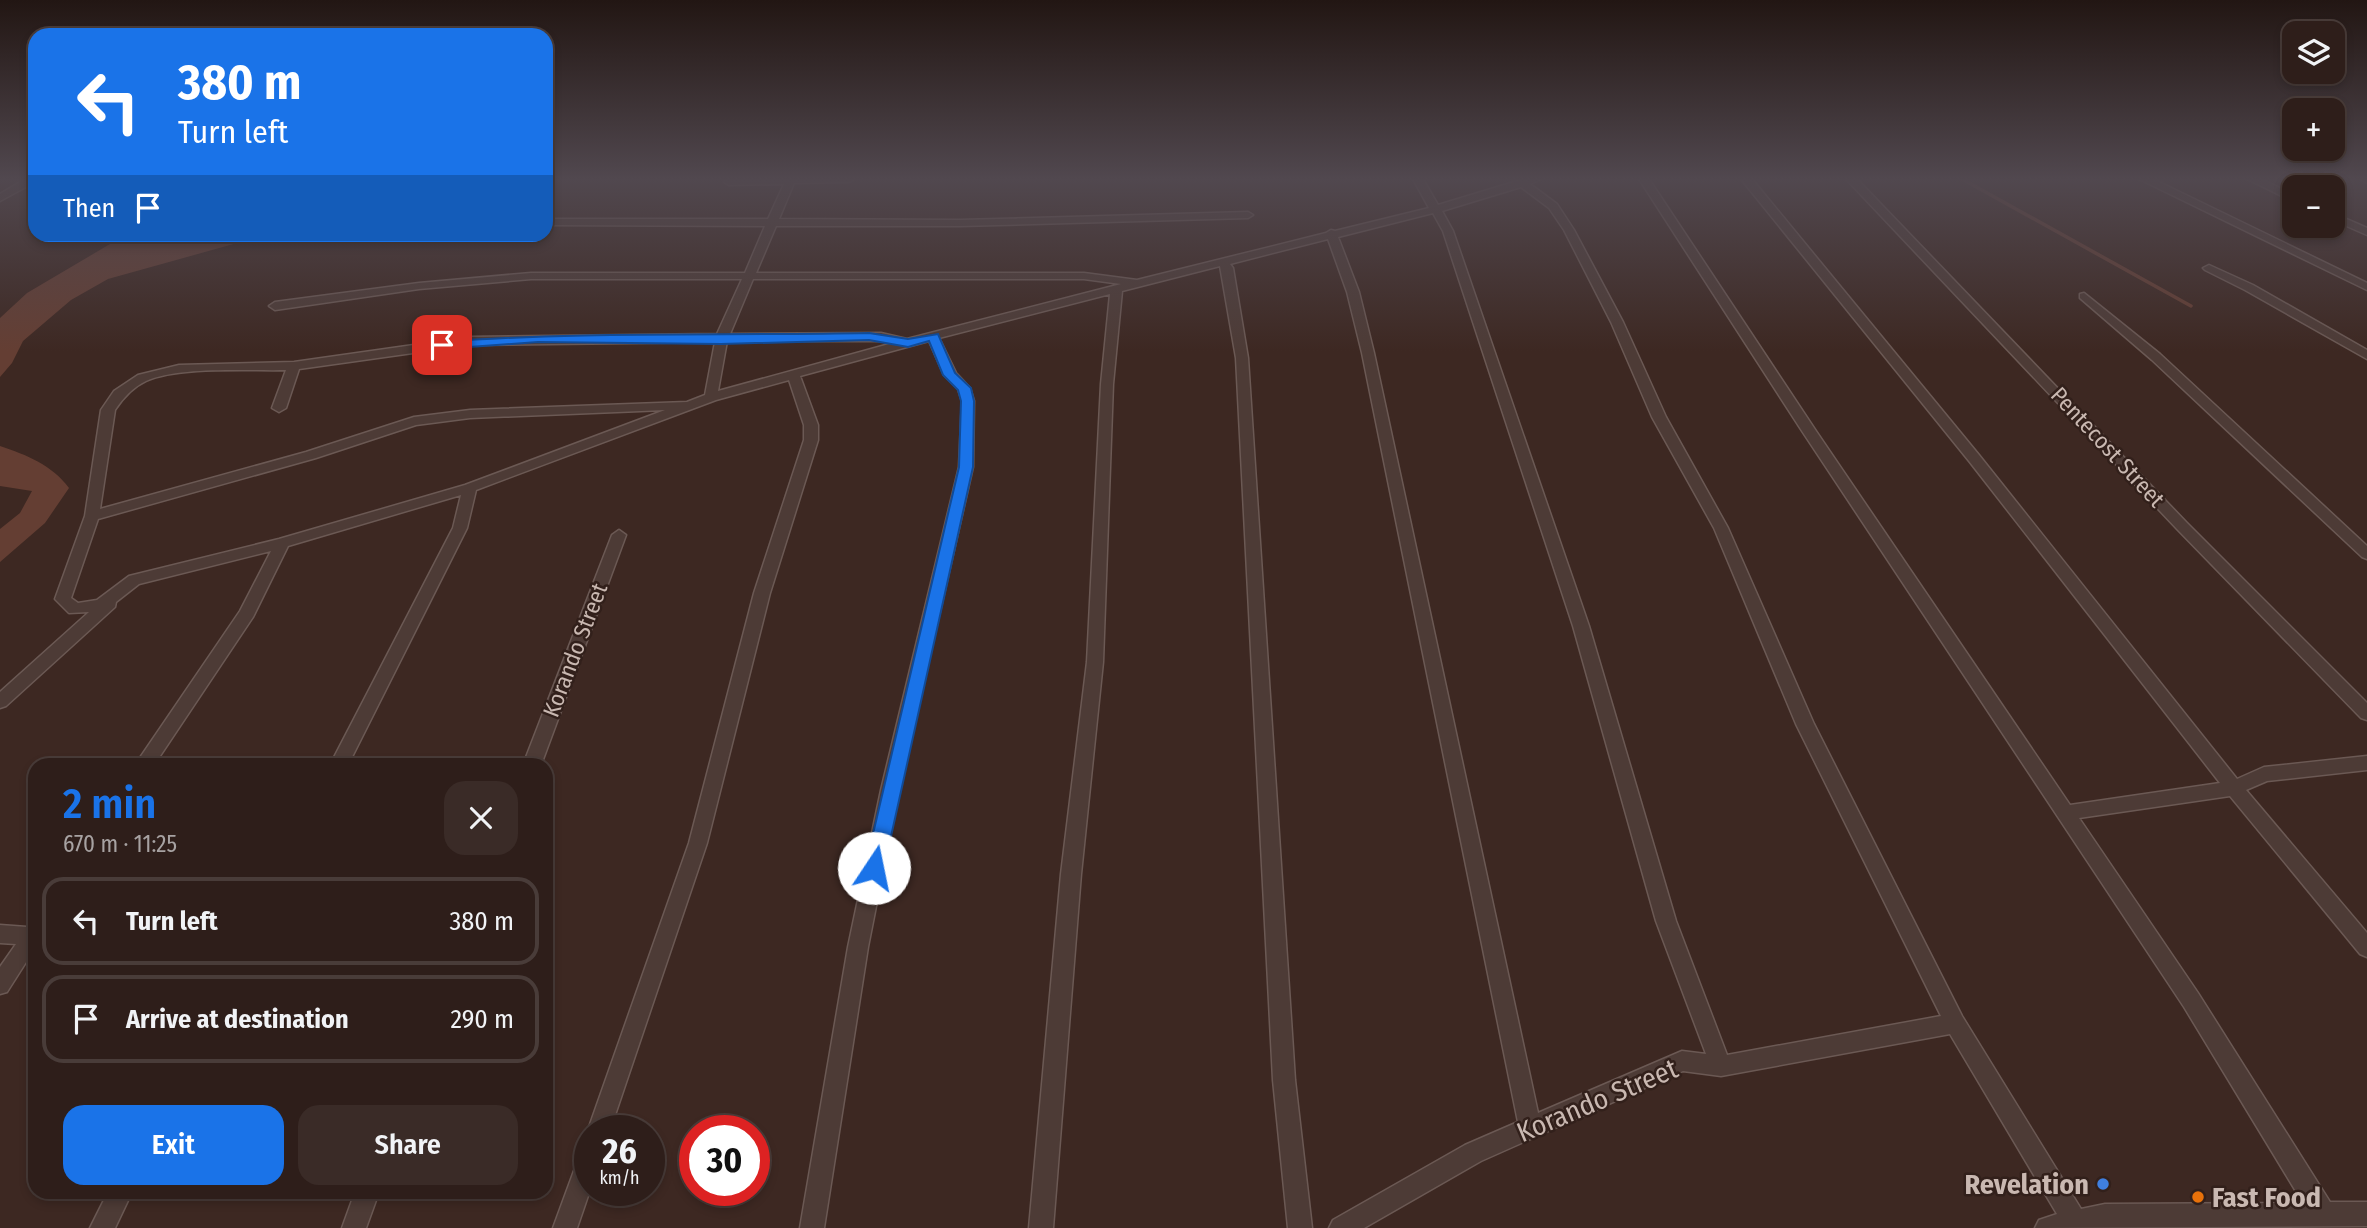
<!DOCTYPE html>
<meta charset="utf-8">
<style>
:root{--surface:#2e1e1a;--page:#3a2b27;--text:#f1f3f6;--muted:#a7a2a2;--line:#493c39;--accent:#1a73e8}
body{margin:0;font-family:"Fira Sans Condensed",sans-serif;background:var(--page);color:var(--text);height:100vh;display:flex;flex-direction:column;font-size:26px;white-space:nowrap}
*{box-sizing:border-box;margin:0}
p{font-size:23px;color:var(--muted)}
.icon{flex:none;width:38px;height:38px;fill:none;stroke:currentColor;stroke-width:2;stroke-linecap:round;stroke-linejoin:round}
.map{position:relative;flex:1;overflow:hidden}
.panel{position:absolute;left:28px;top:758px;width:525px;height:441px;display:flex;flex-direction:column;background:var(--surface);border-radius:21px;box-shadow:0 4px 10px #0003,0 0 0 2px var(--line)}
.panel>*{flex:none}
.guide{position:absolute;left:28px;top:28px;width:525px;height:214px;border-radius:21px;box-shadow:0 4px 10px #0003,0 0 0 2px var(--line);background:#1a73e8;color:#fff;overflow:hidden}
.tools{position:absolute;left:2282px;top:21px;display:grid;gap:14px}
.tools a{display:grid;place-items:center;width:63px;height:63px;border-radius:14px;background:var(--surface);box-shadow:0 4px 10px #0003,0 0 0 2px var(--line);font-size:35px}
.speed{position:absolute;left:574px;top:1115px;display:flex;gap:14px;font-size:35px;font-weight:700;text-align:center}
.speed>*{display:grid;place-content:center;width:91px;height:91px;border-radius:50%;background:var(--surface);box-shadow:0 4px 10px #0003,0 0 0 2px var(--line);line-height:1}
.speed small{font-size:18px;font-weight:400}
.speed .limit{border:10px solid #d22;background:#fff;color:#111}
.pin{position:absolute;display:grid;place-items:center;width:60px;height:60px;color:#fff;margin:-30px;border-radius:14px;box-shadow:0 4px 10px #0006}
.me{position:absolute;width:77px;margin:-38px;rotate:11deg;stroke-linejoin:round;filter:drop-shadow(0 0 5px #0008)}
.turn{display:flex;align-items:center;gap:24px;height:147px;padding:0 35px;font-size:32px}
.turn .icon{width:91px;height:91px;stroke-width:2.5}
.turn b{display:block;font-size:49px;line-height:60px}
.then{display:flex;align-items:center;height:66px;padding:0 35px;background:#0003;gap:14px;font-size:26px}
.round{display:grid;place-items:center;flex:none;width:74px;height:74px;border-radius:21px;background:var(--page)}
.head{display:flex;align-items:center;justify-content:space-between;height:119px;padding:0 35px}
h1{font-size:42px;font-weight:600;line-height:52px;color:var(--accent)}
.action{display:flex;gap:14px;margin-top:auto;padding:14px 35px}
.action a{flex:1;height:80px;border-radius:21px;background:var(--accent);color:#fff;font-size:28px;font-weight:600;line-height:80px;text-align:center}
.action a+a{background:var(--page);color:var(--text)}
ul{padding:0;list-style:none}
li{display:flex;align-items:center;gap:21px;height:88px;margin:0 14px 10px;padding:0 21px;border:4px solid var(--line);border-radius:21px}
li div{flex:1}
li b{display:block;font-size:26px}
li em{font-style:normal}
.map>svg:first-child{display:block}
</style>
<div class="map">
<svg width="2367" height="1228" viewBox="0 0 2367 1228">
<rect width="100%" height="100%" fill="#3d2822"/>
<g fill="#643e33">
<path d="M127,234L266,235L108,279L71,300L23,341L12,363L0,377V318L27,293Z"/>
<path d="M0,446C27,455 52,465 69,488L45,523L0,562V529L20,513L32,491L0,486Z"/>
</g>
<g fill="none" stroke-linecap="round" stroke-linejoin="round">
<path stroke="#643e33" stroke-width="3.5" d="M1962,179L2191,306"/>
<defs>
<g id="minor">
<path d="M25,179H35V182L0,201V194Z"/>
<path d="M728,179H854L849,182L794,183L779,219L960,220L1248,212L1253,215L1248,218L960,226H776L756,273H1084L1137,280L1326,233L1331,230L1335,231L1429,208L1413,179H1423L1438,205L1524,179H1541L1530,184L1557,204L1574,230L1623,322L1666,417L1728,528L1814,724L1962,1016L2081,1209L2105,1204L2303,1203L2184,1007L1802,431L1639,179H1649L1816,431L2070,805L2220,783L1969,461L1741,179H1752L1979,455L2237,779L2264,767L2367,756V770L2267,781L2246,790L2367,933V957L2360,954L2230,796L2079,818L2198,993L2330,1202H2367V1226L2035,1228L2039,1220L2057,1214L1950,1034L1721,1076L1683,1071L1481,1161L1364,1228H1329L1333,1220L1465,1145L1518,1122L1362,353L1347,292L1328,239L1230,264L1233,268L1248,358L1295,1080L1312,1228H1288L1273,1080L1236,358L1220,266L1122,291L1113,384L1103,662L1081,874L1053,1228H1029L1061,874L1087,662L1101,384L1110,294L939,338L956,373L970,388L974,401L973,467L899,790L868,947L824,1228H800L848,947L881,790L959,467L962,401L958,389L944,375L929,341L800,376L818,425V440L770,593L707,843L610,1130H590V1135L588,1130L689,843L754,593L804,440V425L789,380L716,400L476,490L467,528L348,765H330L453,528L461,495L288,546L253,617L154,765H135L240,611L271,551L139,584L116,602L115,607L6,706L0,708V692L89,612L69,613L55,599L85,516L101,410L114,391L138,375L179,365L294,362L470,337L717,334L742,279H531L419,289L275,310L269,306L275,302L419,283L531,273H745L765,226L546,225V219H768L784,184L729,185L724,182ZM1521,187L1549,208L1564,230L1611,322L1652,417L1714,528L1796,724L1941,1016L1727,1055L1676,921L1589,626L1453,231L1442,211ZM1433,213L1443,231L1573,626L1656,921L1706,1054L1682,1051L1538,1113L1374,353L1359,292L1338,237ZM753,279H1084L1121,284L907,339L881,333L730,334ZM727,341H881L893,343L718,391ZM715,342L705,395L687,402L470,410L414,417L306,452L100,509L115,410C123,398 133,387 146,381C179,366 249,371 286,370L272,408L279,412L286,408L299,369L470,345ZM665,410L465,485L279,539L129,576L97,600L78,603L71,598L98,519L316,458L416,425L470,418Z"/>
<path d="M1846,179H1857L2187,523L2367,703V720L2361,718L2177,529Z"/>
<path d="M2139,179H2153L2367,283V290Z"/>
<path d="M2247,179H2261L2294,195V202Z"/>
<path d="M2360,179H2367V183Z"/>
<path d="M2333,213L2367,228V235L2333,220Z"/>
<path d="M2209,265L2253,285L2367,350V359L2245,290L2205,270L2203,268Z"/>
<path d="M2084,293L2160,354L2367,546V559L2362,557L2152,360L2080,298V294Z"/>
<path d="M619,530L626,535L541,765H523L612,535Z"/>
<path d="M35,922V948L7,992L0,994V967L16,944L0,943V925L27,927Z"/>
<path d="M590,1146V1190L577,1228H553L582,1149Z"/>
<path d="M108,1192H132L115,1228H90Z"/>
<path d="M355,1192H379L366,1228H342Z"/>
</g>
</defs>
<use href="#minor" stroke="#6b5954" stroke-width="3"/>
<use href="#minor" fill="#4d3b36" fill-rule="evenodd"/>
</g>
<linearGradient id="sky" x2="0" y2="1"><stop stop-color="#221613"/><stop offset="0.51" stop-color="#51484f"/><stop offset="1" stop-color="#51484f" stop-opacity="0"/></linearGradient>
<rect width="2367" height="351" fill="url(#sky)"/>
<path fill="#1a73e8" stroke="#114b97" stroke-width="2" d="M869,333L908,339L938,334L955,373L971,388L974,401L973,467L884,868L881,874H867L865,868L959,467L961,401L958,390L943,375L929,341L908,347L869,340L721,344L538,342L442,349L436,345L442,342C584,331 726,336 869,333Z"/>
<circle fill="#3f7fe0" stroke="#32201b" stroke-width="2.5" cx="2103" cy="1184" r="7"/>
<circle fill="#e8710a" stroke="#32201b" stroke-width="2.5" cx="2198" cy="1197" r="7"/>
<g text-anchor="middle" stroke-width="5" stroke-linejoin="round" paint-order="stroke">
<g font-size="23" fill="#c9b8b1" stroke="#32201b">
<text transform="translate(2108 447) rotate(47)" y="8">Pentecost Street</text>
<text transform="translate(575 650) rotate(-69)" y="8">Korando Street</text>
</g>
<g font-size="28" fill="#c9b8b1" stroke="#32201b">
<text transform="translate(1597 1100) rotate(-23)" y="10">Korando Street</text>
</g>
<g font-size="28" font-weight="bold" fill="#c9b8b1" stroke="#32201b" text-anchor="end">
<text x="2089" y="1194">Revelation</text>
<text x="2212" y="1207" text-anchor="start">Fast Food</text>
</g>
</g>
</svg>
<div class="tools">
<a><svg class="icon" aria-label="layers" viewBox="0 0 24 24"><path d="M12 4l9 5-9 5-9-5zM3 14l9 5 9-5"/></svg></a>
<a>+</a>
<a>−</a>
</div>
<div class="speed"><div>26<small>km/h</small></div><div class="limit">30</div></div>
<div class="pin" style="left:442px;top:345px;background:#d93025"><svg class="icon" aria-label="arrive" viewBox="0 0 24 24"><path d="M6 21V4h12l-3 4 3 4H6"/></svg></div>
<svg class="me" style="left:874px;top:868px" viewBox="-20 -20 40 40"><circle r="19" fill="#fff"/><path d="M0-13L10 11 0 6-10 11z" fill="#1a73e8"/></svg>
<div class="guide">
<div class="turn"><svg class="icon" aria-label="left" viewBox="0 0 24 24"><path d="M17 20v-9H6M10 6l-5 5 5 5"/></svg><div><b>380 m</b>Turn left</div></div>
<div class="then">Then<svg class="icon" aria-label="arrive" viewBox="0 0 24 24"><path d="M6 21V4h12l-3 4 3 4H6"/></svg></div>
</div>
<section class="panel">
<div class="head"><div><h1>2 min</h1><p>670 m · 11:25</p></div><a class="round"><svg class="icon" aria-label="close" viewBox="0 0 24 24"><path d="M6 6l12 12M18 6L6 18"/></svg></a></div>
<ul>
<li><svg class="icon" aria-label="left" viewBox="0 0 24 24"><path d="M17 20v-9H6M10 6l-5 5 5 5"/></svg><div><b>Turn left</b></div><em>380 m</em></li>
<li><svg class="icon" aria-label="arrive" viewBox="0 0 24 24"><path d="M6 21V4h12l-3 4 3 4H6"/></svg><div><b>Arrive at destination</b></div><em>290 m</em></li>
</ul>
<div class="action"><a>Exit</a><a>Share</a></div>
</section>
</div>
